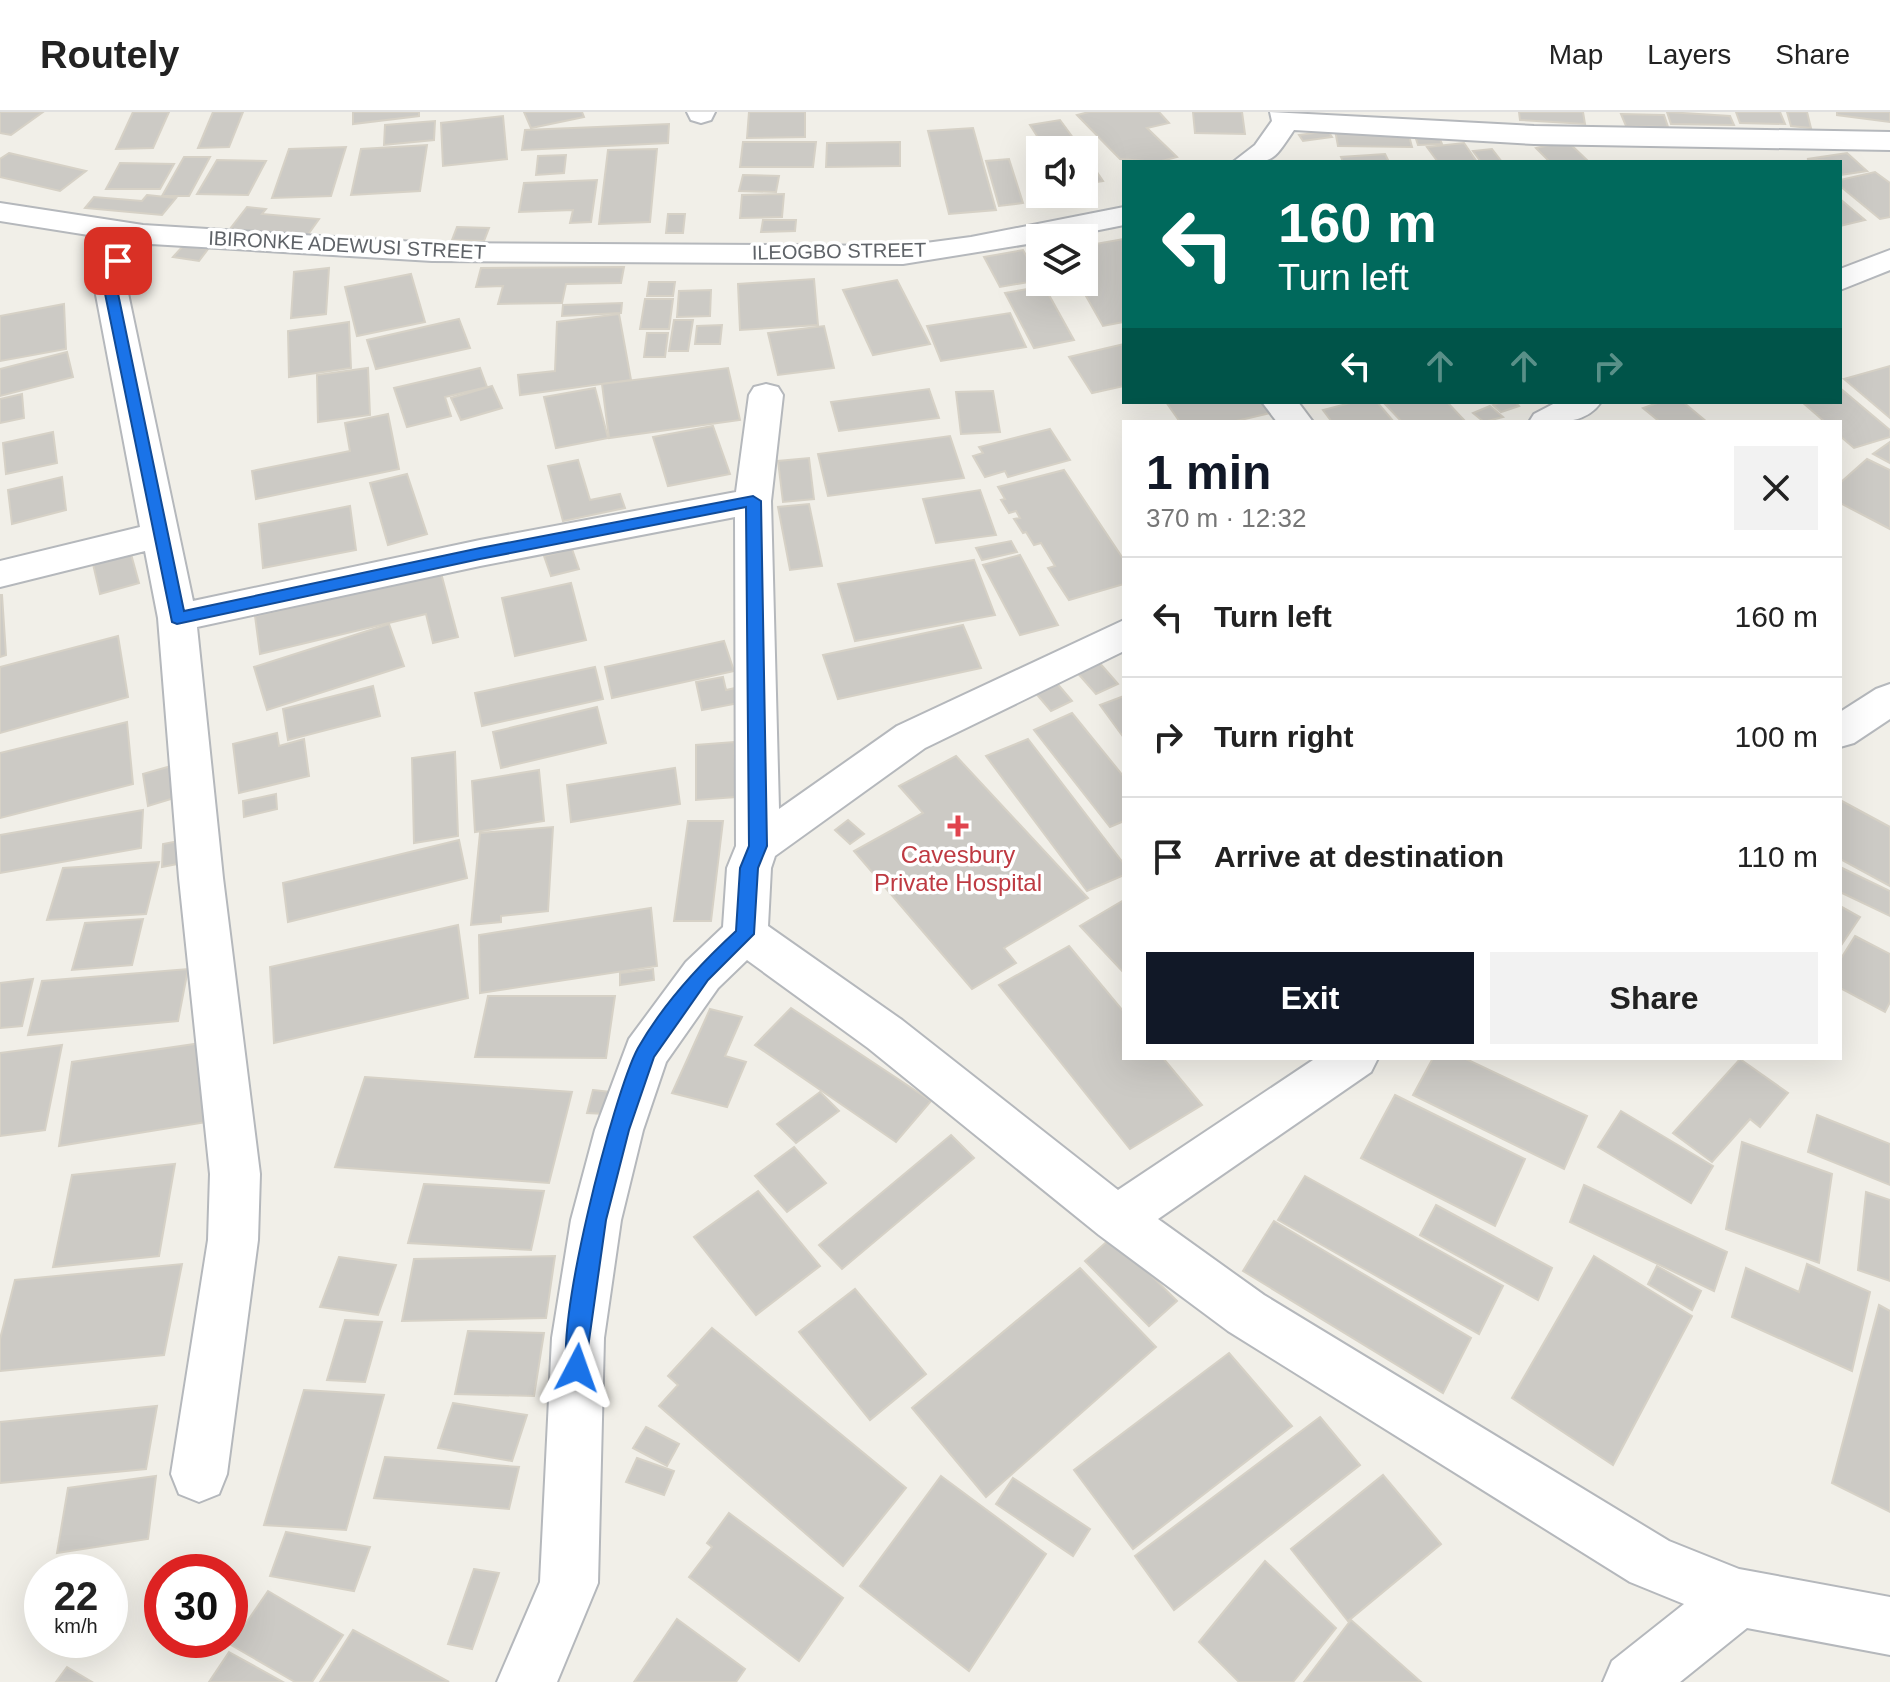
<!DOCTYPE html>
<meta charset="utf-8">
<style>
:root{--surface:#fff;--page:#f2f2f2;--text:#222;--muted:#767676;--line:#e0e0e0;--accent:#111827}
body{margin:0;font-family:Arial,sans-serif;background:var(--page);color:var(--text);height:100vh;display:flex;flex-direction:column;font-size:30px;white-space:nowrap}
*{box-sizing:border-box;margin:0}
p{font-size:26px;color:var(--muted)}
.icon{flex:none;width:44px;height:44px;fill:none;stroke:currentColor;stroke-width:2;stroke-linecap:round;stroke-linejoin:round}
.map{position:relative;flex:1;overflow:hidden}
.side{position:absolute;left:1122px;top:308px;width:720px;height:640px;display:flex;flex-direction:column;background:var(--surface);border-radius:0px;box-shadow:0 8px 32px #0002}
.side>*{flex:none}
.guide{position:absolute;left:1122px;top:48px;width:720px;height:244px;border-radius:0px;box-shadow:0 8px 32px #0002;background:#00695c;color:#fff;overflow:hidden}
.fabs{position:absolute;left:1026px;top:24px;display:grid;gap:16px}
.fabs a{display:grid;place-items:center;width:72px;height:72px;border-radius:0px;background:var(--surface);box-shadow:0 8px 32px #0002;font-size:40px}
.speed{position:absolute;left:24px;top:1442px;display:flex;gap:16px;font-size:40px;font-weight:700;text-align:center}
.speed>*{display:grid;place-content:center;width:104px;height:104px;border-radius:50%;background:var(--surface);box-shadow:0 8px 32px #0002;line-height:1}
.speed small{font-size:20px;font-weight:400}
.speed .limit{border:12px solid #d22;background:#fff;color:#111}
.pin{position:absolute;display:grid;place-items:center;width:68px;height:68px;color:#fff;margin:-34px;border-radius:16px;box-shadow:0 4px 12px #0006}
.me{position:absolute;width:88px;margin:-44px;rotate:4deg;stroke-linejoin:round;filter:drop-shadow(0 0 6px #0008)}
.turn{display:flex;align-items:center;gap:28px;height:168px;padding:0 24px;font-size:36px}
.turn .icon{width:104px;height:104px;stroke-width:2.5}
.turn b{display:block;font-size:56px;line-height:68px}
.lanes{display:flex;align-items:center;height:76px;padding:0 24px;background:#0003;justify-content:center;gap:40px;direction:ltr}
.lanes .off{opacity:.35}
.round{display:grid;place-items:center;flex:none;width:84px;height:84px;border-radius:0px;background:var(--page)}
.headline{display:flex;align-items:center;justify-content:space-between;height:136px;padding:0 24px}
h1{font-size:48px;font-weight:600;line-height:60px;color:var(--accent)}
.cta{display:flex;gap:16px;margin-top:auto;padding:16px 24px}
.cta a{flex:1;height:92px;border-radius:0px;background:var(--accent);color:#fff;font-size:32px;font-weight:600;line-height:92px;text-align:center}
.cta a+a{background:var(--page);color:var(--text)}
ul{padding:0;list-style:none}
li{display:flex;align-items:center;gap:24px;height:120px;padding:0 24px;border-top:2px solid var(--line)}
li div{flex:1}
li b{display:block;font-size:30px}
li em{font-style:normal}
header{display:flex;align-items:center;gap:48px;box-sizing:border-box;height:112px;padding:0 40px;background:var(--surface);border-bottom:2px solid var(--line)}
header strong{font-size:38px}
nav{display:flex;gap:44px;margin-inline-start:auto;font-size:28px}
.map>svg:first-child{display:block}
</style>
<header>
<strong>Routely</strong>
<nav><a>Map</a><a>Layers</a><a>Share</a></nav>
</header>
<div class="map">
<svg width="1890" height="1570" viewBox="0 0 1890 1570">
<rect width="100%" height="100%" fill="#f1efe8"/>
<g fill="#cccac5" stroke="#d6d1c6" stroke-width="2">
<path d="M0,0H43L11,23L0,21Z"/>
<path d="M133,0H169L153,36L116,37Z"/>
<path d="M213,0H243L229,35L198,36Z"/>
<path d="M353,0H419V4L353,12Z"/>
<path d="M524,0H582L584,5L531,16Z"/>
<path d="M749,0H805V25L747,26Z"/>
<path d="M1089,0H1159L1169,11L1147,16L1177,45L1158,50L1120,47L1077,3Z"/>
<path d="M1193,0H1242L1245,22L1195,21Z"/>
<path d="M1519,0H1583L1585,12L1520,8Z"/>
<path d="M1667,0L1730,4L1734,13L1671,12Z"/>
<path d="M1736,0H1780L1785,12L1740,11Z"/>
<path d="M1787,0H1807L1811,16L1791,14Z"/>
<path d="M1837,0H1890V10L1837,3Z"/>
<path d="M1621,2L1664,3L1668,15L1626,14Z"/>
<path d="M503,4L507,47L443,54L441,11Z"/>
<path d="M1060,8L1082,38H1046L1030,13Z"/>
<path d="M435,9L434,28L384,33L385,13Z"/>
<path d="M669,12L668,31L522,38L525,18Z"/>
<path d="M973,16L996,98L949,102L928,19Z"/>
<path d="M1335,18L1408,20L1412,35L1338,34Z"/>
<path d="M1328,19L1332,25L1303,29L1299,23Z"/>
<path d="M1437,20L1442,32L1418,33L1414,21Z"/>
<path d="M1567,29L1589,50H1550L1536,36Z"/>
<path d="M743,30H816L813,55H740Z"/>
<path d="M900,30V54L826,55L827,31Z"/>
<path d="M1464,31L1477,50H1438L1427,35Z"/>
<path d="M427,33L420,79L351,83L361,37Z"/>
<path d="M346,35L331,84L272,86L289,37Z"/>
<path d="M657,37L650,110L599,112L608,38Z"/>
<path d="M1492,37L1502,50H1481L1473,39Z"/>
<path d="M9,41L86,59L60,79L0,65V47Z"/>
<path d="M1084,41L1103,69L1084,72Z"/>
<path d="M1847,41L1867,59L1840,63V50L1807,47Z"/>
<path d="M1385,42L1389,50H1343L1341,45Z"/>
<path d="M566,43L564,61L536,63L538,44Z"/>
<path d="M184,45H210L189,84H162Z"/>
<path d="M1009,47L1023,91L999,94L986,49Z"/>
<path d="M217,48L266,49L248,83L197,82Z"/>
<path d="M120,51L174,52L160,77H106Z"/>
<path d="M1875,60L1890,71V105L1880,107L1840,74V68Z"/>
<path d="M743,63L779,64L776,80L739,79Z"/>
<path d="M597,68L591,110L570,111L573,98L519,100L524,71Z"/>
<path d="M784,82L782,105L740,106L742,83Z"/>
<path d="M147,83L176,86L162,103L85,96L94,85L142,89Z"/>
<path d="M1840,87L1865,108L1840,114Z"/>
<path d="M247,95L266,97L262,102L319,107L307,124L230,117Z"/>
<path d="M668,102H685L683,121H666Z"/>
<path d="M763,108H796L795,119L761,120Z"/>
<path d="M457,115L489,116L484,129L452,128Z"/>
<path d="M1124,127V210L1103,214L1078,170H1084V134Z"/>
<path d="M183,134L208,137L199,149L173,145Z"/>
<path d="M1023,138L1040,168L1000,175L984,145Z"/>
<path d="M624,155L621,171L566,172L562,191L498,192L503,174L476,175L481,156Z"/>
<path d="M329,156L326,202L291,206L294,160Z"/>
<path d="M411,162L425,210L357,224L345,175Z"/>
<path d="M814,167L818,213L740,218L738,172Z"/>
<path d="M897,168L930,232L873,243L843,178Z"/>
<path d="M649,170H675L673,184H647Z"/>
<path d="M1044,174L1074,228L1034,236L1005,181Z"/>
<path d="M711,178L710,204L677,205L679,179Z"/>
<path d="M645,187H673L669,217H640Z"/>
<path d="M622,191L621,201L562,204L563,193Z"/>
<path d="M64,192L66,237L0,249V204Z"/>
<path d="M1010,201L1026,235L941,249L927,214Z"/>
<path d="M619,202L631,268L520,283L518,263L555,259L557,210Z"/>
<path d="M459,207L470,236L376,257L367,228Z"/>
<path d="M674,208H693L688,239H669Z"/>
<path d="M349,210L351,256L289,265L288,219Z"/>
<path d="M722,213L720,232H695L697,214Z"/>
<path d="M824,214L834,256L778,263L768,221Z"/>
<path d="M647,221H668L665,245H644Z"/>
<path d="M1124,232V274L1092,281L1069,245Z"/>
<path d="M67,240L73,265L0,284V257Z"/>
<path d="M1890,254V306L1844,267Z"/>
<path d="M368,256L370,303L318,310L317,263Z"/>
<path d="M480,256L487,275L445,285L451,304L407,315L394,276Z"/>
<path d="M728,256L740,308L609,326L602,272Z"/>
<path d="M492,274L502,296L461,308L451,286Z"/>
<path d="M595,276L608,326L556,336L544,285Z"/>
<path d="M1840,276L1890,318V325L1854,336L1840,324V310H1825L1802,290H1840Z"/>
<path d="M929,277L939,306L839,319L831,290Z"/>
<path d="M993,279L1000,320L961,322L956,280Z"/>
<path d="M22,282L24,306L0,311V287Z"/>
<path d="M1166,290H1262L1270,301L1232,310H1180Z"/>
<path d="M1354,290H1377L1394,310H1332L1323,298Z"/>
<path d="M1383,290H1447L1465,309L1402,310Z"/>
<path d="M1501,290H1515L1519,294L1501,300L1493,293Z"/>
<path d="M1660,290H1683L1707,310H1660L1643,296Z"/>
<path d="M1490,294L1503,305L1484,310L1473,301Z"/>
<path d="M388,302L399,357L256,387L252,359L350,339L345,311Z"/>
<path d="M713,314L730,362L668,374L653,325Z"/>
<path d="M1050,317L1070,348L1008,365L1005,359L985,365L973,344L983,341L979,335Z"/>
<path d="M53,320L57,351L6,362L3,331Z"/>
<path d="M950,324L964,366L828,384L818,342Z"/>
<path d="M1890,330V351L1873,342Z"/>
<path d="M809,346L814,387L783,390L778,349Z"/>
<path d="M1867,347L1890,358V417L1840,391V371Z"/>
<path d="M578,348L590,388L620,382L625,396L563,409L548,354Z"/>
<path d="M1064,358L1124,448V472L1069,488L1048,456L1055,454L1041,431L1034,433L1026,420L1023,421L1014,407L1020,406L1016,399L1009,401L1001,388L1005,387L998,375Z"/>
<path d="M407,362L427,422L388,433L370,371Z"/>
<path d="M62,365L66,398L12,412L8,378Z"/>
<path d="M980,378L996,423L936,431L923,387Z"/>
<path d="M809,392L822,454L790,458L778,395Z"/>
<path d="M350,394L356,438L263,456L259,412Z"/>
<path d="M1011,429L1017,440L982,448L976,436Z"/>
<path d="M572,437L579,457L551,464L544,444Z"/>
<path d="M131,442L139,471L100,482L93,452Z"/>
<path d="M1020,443L1058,513L1020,523L983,453Z"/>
<path d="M974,448L995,503L855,529L838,472Z"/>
<path d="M441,461L458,525L433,531L426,502L260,542L255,504Z"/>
<path d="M571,471L586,528L515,544L502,486Z"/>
<path d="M0,483H2L6,543L0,545Z"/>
<path d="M389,512L404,554L267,598L254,555Z"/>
<path d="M963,513L981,556L838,587L823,543Z"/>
<path d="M118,524L128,585L0,621V555Z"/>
<path d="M724,529L734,559L612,586L605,555Z"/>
<path d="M1097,548L1118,572L1096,582L1075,558Z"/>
<path d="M595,555L603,587L482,614L475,581Z"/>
<path d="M723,565L726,578L740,575L744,590L702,598L696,570Z"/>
<path d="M1055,569L1072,589L1051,599L1034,579Z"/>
<path d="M373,574L380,604L288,628L283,597Z"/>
<path d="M1124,584V626L1100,593Z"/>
<path d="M597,595L606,631L501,656L493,620Z"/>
<path d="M1072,601L1124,665V709L1110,715L1034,618Z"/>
<path d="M127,610L133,672L0,706V641Z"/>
<path d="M277,621L279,634L304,627L309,664L239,681L233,632Z"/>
<path d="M1028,627L1124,752V763L1087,779L986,644Z"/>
<path d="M734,630L736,685L696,688V633Z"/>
<path d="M455,640L458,724L414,731L412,646Z"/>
<path d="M956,644L1088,786L1004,836L1016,851L972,877L854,739L923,701L899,674Z"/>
<path d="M178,652L184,683L148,694L143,662Z"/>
<path d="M675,656L680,692L571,710L567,673Z"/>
<path d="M539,658L544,709L475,720L472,669Z"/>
<path d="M276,682L277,697L244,705L243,689Z"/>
<path d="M1840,688L1890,715V774L1840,747Z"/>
<path d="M143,698L141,736L0,761V723Z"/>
<path d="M848,708L864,722L850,732L835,718Z"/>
<path d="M688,709H723L711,809H674Z"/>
<path d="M553,715L548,799L501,804V810L471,813L480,721Z"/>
<path d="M189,727L188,750L162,755L163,732Z"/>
<path d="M459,728L467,766L288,810L283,771Z"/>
<path d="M159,750L146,802L47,808L63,756Z"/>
<path d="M1840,755L1890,779V804L1840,780Z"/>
<path d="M1124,788V861L1080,814Z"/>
<path d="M1840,794L1860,805L1840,835Z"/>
<path d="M651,796L657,854L480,881L479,823Z"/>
<path d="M143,807L132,853L72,858L85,811Z"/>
<path d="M458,813L468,886L274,931L270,855Z"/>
<path d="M1855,824L1890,842V890L1885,900L1840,876V848Z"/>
<path d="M1069,834L1124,900V946H1163L1202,993L1130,1037L999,873Z"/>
<path d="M188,857L178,909L28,923L42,869Z"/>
<path d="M653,857L654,868L620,873V861Z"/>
<path d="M33,867L22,914L0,916V871Z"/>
<path d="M488,884H615L606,946L475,945Z"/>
<path d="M791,896L931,989L896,1030L755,933Z"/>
<path d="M710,897L742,905L725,944L746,950L727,995L672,981Z"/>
<path d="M215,929L207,1010L59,1034L72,950Z"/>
<path d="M62,933L45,1018L0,1024V941Z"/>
<path d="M1433,946H1464L1587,1004L1564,1057L1413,983Z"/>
<path d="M1740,947L1788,981L1760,1015L1750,1007L1712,1050L1673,1021Z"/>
<path d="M365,965L572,980L549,1071L335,1055Z"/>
<path d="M593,978L612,980L606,1002L587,1001Z"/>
<path d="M820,980L839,999L796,1031L777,1012Z"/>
<path d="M1395,983L1525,1047L1495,1114L1361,1046Z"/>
<path d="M1621,999L1713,1054L1691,1091L1598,1035Z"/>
<path d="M1817,1003L1890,1032V1073L1808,1040Z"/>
<path d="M951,1023L974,1046L842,1157L819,1133Z"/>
<path d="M1742,1030L1832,1062L1819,1151L1726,1117Z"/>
<path d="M794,1035L826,1071L787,1100L755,1064Z"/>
<path d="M175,1052L159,1144L53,1155L72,1063Z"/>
<path d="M1305,1064L1503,1174L1479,1222L1278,1108Z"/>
<path d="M424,1072L544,1079L531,1138L408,1131Z"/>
<path d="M1584,1073L1727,1140L1714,1179L1570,1110Z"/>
<path d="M758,1079L820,1154L756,1203L694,1125Z"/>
<path d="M1866,1080L1890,1088V1169L1858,1158Z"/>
<path d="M1436,1093L1552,1156L1538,1188L1420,1123Z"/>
<path d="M1274,1109L1471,1226L1443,1281L1243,1159Z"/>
<path d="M1112,1125L1177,1189L1149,1214L1085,1149Z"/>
<path d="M555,1144L546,1206L402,1209L414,1147Z"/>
<path d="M1594,1144L1692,1204L1613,1353L1512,1286Z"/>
<path d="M339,1145L396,1153L378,1203L320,1195Z"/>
<path d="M182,1152L164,1243L0,1259V1227L15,1168Z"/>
<path d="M1807,1152L1870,1180L1852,1259L1732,1205L1746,1156L1799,1180Z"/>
<path d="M1657,1154L1701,1179L1692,1198L1648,1172Z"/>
<path d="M1080,1156L1156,1235L986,1385L912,1296Z"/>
<path d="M855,1177L926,1262L870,1308L799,1220Z"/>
<path d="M1879,1193L1890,1199V1400L1832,1371Z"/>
<path d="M345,1208L382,1210L365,1270L327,1268Z"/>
<path d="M712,1216L906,1376L843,1454L659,1294L678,1273L668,1264Z"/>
<path d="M468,1219L544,1221L534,1284L455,1282Z"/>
<path d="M1229,1241L1292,1314L1133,1437L1074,1358Z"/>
<path d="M304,1278L384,1283L346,1418L264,1413Z"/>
<path d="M453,1291L527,1303L512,1349L438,1336Z"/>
<path d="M157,1294L146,1357L0,1371V1310Z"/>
<path d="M1320,1305L1360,1353L1174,1498L1135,1444Z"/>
<path d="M646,1315L679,1332L667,1354L633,1336Z"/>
<path d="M385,1345L519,1355L509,1397L374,1386Z"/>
<path d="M637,1346L674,1359L664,1383L626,1370Z"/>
<path d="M1383,1363L1441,1432L1348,1509L1291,1437Z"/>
<path d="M156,1364L148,1427L57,1441L68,1376Z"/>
<path d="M941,1364L1046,1442L969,1559L860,1474Z"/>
<path d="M1013,1366L1090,1417L1073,1444L996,1392Z"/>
<path d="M729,1401L843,1486L799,1549L689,1465L712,1435L707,1431Z"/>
<path d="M286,1420L370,1435L354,1479L270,1464Z"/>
<path d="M1265,1449L1336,1516L1293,1570H1239L1199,1530Z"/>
<path d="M474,1457L499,1461L472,1537L448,1532Z"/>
<path d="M268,1479L343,1523L312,1570H295L231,1533Z"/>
<path d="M677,1507L745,1557L736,1570H634Z"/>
<path d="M1351,1508L1421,1570H1304Z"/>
<path d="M353,1518L449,1570H320Z"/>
<path d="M229,1540L283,1570H209Z"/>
<path d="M67,1555L92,1570H56Z"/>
</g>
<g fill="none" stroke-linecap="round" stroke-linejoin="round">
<defs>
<g id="minor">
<path d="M687,0H715L711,8L701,11L691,8Z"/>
<path d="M1270,0L1534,14L1890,20V38L1534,32L1294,18C1271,52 1274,50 1233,50L1255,33L1272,9Z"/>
<path d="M0,91L143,113L432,131L903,134L971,125L1124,95V113L1059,126H1040V130L903,152L432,149L151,132L132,153L125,167L193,489L480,428L736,380L749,283L754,275L766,272L778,275L783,283L771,389L779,697L897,614L1124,508V539L925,636L775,744L771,756L768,814L902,908L1118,1078L1316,946H1378L1371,960L1158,1107L1264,1183L1669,1429L1739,1457L1890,1485V1543L1747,1516L1680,1570H1603L1612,1549L1684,1492L1630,1470L1228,1219L1099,1123L868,936L747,848L718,876L666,950L643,1018L621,1108L604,1226L598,1471L557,1570H497L540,1470L552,1226L571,1108L595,1018L629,927L686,850L723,815L727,756L736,734L735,405L480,454L197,515L223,766L260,1062L258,1128L227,1362L219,1382L199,1390L179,1382L171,1362L208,1128L210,1062L179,766L158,506L145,439L0,475V449L140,415L93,167L107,142L120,128L0,109Z"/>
<path d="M1890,138V158L1840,178V157Z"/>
<path d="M1262,290H1298L1313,310H1277Z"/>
<path d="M1557,290H1601C1585,314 1554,310 1529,310L1534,302Z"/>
<path d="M1890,572V607L1854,631L1840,635V600L1876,577Z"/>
</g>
</defs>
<use href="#minor" stroke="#b5b8bc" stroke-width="4"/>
<use href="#minor" fill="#fff" fill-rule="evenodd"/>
</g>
<path fill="#1a73e8" stroke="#114b97" stroke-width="2" d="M113,146L124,149L115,167L184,499L480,436L753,384L761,389L767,734L758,756L754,822L708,868L654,945L629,1018L606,1108L584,1264L577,1267L569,1264C551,1223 614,980 638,936C663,892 699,853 736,819L740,756L749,734L746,395L480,447L177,512L172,510L102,167Z"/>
<path fill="#e0444e" stroke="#fff" stroke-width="3" d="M954 702h8v8h8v8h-8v8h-8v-8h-8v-8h8z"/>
<g text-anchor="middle" stroke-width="7" stroke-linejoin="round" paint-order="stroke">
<g font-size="20" fill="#5f6368" stroke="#fff">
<text transform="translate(347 133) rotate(3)" y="7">IBIRONKE ADEWUSI STREET</text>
<text transform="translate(839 139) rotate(-1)" y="7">ILEOGBO STREET</text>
</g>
<g font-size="24" fill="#be3a42" stroke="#fff">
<text x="958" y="751">Cavesbury<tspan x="958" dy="28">Private Hospital</tspan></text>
</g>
</g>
</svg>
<div class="fabs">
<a><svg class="icon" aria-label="sound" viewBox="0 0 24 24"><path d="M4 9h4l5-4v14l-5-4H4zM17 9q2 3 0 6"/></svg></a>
<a><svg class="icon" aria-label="layers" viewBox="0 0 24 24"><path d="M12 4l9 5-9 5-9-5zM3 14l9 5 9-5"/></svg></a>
</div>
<div class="speed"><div>22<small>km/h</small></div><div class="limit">30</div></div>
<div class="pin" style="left:118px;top:149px;background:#d93025"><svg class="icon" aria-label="arrive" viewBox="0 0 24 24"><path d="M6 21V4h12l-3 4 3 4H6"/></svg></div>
<svg class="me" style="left:577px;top:1256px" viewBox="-20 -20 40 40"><path d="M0-17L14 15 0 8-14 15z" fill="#1a73e8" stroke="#fff" stroke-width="4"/></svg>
<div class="guide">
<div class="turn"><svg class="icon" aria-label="left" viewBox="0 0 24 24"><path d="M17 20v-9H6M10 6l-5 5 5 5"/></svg><div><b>160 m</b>Turn left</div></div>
<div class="lanes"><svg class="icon" aria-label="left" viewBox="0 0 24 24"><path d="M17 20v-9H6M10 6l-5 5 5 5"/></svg><svg class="icon off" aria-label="ahead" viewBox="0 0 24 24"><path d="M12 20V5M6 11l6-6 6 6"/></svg><svg class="icon off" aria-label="ahead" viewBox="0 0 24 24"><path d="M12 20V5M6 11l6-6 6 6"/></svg><svg class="icon off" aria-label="right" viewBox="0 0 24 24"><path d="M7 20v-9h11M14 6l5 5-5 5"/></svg></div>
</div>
<section class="side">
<div class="headline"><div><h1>1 min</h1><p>370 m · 12:32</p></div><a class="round"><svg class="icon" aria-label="close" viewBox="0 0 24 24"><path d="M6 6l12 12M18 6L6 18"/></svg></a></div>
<ul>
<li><svg class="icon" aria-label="left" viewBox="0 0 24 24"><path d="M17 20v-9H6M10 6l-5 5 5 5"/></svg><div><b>Turn left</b></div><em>160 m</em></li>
<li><svg class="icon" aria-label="right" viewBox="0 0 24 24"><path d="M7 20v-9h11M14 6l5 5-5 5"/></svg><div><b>Turn right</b></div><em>100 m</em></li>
<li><svg class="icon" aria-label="arrive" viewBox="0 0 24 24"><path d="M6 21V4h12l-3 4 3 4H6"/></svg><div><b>Arrive at destination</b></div><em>110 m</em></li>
</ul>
<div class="cta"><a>Exit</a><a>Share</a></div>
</section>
</div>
